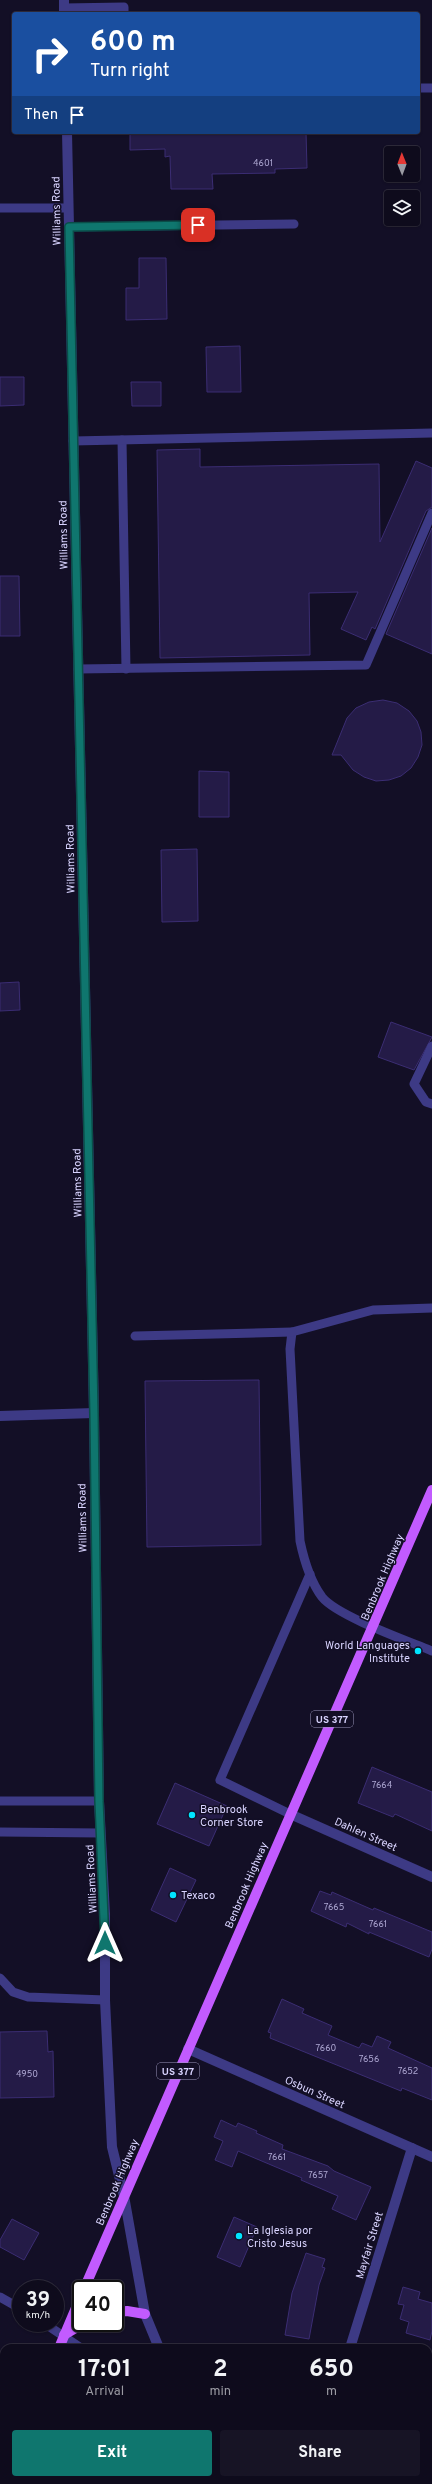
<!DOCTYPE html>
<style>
:root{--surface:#0e0b1c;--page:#171425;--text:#f1f3f6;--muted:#9b9ba3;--line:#2e2b3b;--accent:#0f766e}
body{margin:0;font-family:Overpass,sans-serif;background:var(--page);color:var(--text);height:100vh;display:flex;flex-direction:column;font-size:15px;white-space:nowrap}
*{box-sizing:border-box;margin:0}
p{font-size:13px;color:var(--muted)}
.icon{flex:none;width:22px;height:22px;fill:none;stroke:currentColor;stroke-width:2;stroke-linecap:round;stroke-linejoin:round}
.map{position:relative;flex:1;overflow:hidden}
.panel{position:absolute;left:0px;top:2344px;width:432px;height:140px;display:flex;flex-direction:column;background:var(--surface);border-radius:12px 12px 0 0;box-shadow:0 1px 3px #0004,0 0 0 1px var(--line)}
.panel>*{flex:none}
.hud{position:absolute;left:12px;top:12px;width:408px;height:122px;border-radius:4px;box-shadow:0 1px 3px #0004,0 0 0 1px var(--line);background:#1a4fa0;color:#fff;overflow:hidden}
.needle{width:26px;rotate:359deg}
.fabs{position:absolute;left:384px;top:146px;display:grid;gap:8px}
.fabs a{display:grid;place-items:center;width:36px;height:36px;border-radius:4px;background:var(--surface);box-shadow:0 1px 3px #0004,0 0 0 1px var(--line);font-size:20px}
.speed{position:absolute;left:12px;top:2280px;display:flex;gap:8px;font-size:20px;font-weight:700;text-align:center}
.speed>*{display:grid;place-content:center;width:52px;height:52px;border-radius:50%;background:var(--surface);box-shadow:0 1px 3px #0004,0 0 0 1px var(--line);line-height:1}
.speed small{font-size:10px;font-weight:400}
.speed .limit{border:2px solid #111;border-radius:6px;background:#fff;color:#111}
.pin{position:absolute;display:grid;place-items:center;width:34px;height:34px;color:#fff;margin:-17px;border-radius:8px;box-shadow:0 2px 6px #0006}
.me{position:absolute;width:44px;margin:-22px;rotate:0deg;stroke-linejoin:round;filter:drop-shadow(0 0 3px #0008)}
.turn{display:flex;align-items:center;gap:14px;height:84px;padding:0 12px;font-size:18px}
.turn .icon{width:52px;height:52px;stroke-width:2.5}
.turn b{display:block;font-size:28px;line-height:34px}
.then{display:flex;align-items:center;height:38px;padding:0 12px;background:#0003;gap:8px;font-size:15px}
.eta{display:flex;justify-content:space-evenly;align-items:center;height:68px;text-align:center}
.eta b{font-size:24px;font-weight:700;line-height:28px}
.primary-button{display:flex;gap:8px;margin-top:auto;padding:8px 12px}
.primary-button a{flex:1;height:46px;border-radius:4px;background:var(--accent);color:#fff;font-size:16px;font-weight:700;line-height:46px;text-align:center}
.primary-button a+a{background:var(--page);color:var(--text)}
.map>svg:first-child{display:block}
</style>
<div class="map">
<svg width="432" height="2484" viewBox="0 0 432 2484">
<rect width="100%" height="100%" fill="#130f26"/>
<g fill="#241b47" stroke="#3b2d73">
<path d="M130,132H306L307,168L275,169V173L212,174L213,189H171L170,156L165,157V149L130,150Z"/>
<path d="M139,258H166L167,319L126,320V288H139Z"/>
<path d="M240,346L241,392H207L206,347Z"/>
<path d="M0,377H24V405L0,406Z"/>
<path d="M131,382H161V406H132Z"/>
<path d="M200,449V467L379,464L380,542L416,461L432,468V507L426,511L375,629L372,627L366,640L341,629L358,592L309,593L310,655L160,658L157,450Z"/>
<path d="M432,528V654L386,634Z"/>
<path d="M0,576H19L20,636H0Z"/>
<path d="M383,700L397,703L409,711L417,721L421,732L422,745L418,757L411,768L401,776L389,780L376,781L364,777L353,770L341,755H332L347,718L356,708L369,702Z"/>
<path d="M199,771L229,772V817H199Z"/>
<path d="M197,849L198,921L162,922L161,850Z"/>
<path d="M19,982L20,1010L0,1011V983Z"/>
<path d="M391,1022L432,1037L414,1070L378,1057Z"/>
<path d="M259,1380L261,1545L147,1547L145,1381Z"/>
<path d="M372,1767L432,1792V1831L395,1814L393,1817L358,1803Z"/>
<path d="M175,1783L227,1806L209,1846L157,1824Z"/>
<path d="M170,1868L196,1880L176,1922L151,1910Z"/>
<path d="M320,1891L331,1895L332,1892L373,1910L374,1908L432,1932V1949L429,1957L369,1932V1934L347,1923L346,1927L311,1911Z"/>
<path d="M282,1999L304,2009L302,2013L332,2026L328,2035L359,2048L362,2043L372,2047L377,2036L391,2042L388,2048L432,2068V2100L402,2088L401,2091L270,2038L271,2033L268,2032Z"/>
<path d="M47,2031L48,2052L53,2051L54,2097L0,2098V2032Z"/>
<path d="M221,2120L236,2127L238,2123L257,2131L256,2133L283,2145L282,2149L328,2166L334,2171L371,2187L356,2220L332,2209L338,2196L301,2180L302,2178L238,2151L232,2167L215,2160L223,2141L214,2137Z"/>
<path d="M234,2217L257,2227L240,2267L217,2257Z"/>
<path d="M12,2219L39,2233L24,2260L0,2247V2240Z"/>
<path d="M306,2253L325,2259L322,2267L325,2268L319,2285L309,2339L285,2335L292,2293Z"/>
<path d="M403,2287L420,2292L418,2299L432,2303V2331L430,2340L406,2333L409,2322L400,2319L404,2305L398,2304Z"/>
</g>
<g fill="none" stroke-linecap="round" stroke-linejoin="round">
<g stroke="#3d3a85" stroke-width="9">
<path d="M64,8L124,7V14"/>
<path d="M418,88H432"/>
<path d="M0,208H68"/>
<path d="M69,227L294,224"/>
<path d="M122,440L126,669"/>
<path d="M73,441L432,433"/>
<path d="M78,669L366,665L432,513"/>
<path d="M432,1046L414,1084L426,1102L432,1104"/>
<path d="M432,1308L373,1310L292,1332L290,1349L300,1541C304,1560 310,1581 322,1597C337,1616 408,1641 432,1651"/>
<path d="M135,1336L292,1332"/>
<path d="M0,1801H99"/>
<path d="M290,1814L220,1780L310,1574"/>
<path d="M0,1832L100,1833"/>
<path d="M0,1978L13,1992L28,1997L105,2000"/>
<path d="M0,2297L21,2309"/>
<path d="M44,2323L81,2348"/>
<path d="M91,2484L93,2480"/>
</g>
<g stroke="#3d3a85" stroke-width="10">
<path d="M0,1416L94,1413"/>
<path d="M290,1814L432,1877"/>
<path d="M188,2049L432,2157"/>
<path d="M350,2348L412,2148"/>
<path d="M309,2484L310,2480"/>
</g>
<g stroke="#3d3a85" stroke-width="10">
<path d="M64,0V14"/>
<path d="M67,132L94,1413L99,1801L105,1914V2000L112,2147L124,2196L145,2314L159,2348"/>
<path d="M242,2480L245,2484"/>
</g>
<g stroke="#c25bff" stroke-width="10">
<path d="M84,2289L432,1490"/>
<path d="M115,2312L127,2311L145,2314"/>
<path d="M64,2335L84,2323"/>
<path d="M59,2348L81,2296"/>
<path d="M1,2484L4,2476"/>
</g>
</g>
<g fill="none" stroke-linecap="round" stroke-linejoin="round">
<defs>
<path id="route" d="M105,1943L99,1801L94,1414L69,227L198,225"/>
</defs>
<use href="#route" stroke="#0a4d48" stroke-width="10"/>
<use href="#route" stroke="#0f766e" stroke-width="7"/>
</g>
<g fill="#00e5ff" stroke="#130f26" stroke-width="1.5">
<circle cx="418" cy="1651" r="4"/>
<circle cx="192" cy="1815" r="4"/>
<circle cx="173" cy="1895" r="4"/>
<circle cx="239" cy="2236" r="4"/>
</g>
<g text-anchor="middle" stroke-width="3" stroke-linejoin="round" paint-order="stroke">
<g font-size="9" fill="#aca6d1">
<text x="263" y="166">4601</text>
<text x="382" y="1788">7664</text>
<text x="334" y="1910">7665</text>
<text x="378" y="1927">7661</text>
<text x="326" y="2051">7660</text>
<text x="369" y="2062">7656</text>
<text x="408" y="2074">7652</text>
<text x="27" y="2077">4950</text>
<text x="277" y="2160">7661</text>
<text x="318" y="2178">7657</text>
</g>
<g fill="#130f26" stroke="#9e99be" stroke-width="1">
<rect x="311" y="1711" width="42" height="16" rx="3"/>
<rect x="157" y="2063" width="42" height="16" rx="3"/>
</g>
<g font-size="10" font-weight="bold" fill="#d9d4ff">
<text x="332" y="1723">US 377</text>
<text x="178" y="2075">US 377</text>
</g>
<g font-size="11" fill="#d9d4ff" stroke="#130f26">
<text transform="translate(56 211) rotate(-91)" y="4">Williams Road</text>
<text transform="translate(63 535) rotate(-91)" y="4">Williams Road</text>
<text transform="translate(70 859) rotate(-91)" y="4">Williams Road</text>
<text transform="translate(77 1183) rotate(-91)" y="4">Williams Road</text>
<text transform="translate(82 1518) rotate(-91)" y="4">Williams Road</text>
<text transform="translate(382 1577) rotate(-67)" y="4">Benbrook Highway</text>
<text transform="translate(366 1834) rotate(24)" y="4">Dahlen Street</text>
<text transform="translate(91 1879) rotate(-93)" y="4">Williams Road</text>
<text transform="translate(246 1885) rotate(-67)" y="4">Benbrook Highway</text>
<text transform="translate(315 2092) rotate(24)" y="4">Osbun Street</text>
<text transform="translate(117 2182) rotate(-67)" y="4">Benbrook Highway</text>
<text transform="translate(369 2245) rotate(-73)" y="4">Mayfair Street</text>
</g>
<g font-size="11" fill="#d9d4ff" stroke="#130f26" text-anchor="start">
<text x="410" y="1649" text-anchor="end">World Languages<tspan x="410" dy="13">Institute</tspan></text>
<text x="200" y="1813">Benbrook<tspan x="200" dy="13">Corner Store</tspan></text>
<text x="181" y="1899">Texaco</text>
<text x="247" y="2234">La Iglesia por<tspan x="247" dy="13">Cristo Jesus</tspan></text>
</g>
</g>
</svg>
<div class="fabs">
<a><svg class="needle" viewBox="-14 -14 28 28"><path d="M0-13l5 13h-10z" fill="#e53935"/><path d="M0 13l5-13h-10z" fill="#9b9ba3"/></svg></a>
<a><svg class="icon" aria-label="layers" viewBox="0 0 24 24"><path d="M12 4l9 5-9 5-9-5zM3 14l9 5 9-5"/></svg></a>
</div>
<div class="speed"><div>39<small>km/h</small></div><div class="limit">40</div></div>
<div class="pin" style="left:198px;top:225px;background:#d93025"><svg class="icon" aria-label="arrive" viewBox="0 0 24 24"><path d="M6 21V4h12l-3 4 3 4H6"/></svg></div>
<svg class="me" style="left:105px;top:1943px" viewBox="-20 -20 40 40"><path d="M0-17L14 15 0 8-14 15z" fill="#0f766e" stroke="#fff" stroke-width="4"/></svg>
<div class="hud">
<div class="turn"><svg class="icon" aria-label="right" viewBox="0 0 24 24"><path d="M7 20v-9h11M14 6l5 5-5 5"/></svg><div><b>600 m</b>Turn right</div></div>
<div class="then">Then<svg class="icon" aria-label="arrive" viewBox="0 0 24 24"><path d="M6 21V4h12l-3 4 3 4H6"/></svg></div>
</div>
<section class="panel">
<div class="eta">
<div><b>17:01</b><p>Arrival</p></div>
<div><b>2</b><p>min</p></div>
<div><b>650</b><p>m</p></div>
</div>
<div class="primary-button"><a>Exit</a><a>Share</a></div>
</section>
</div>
